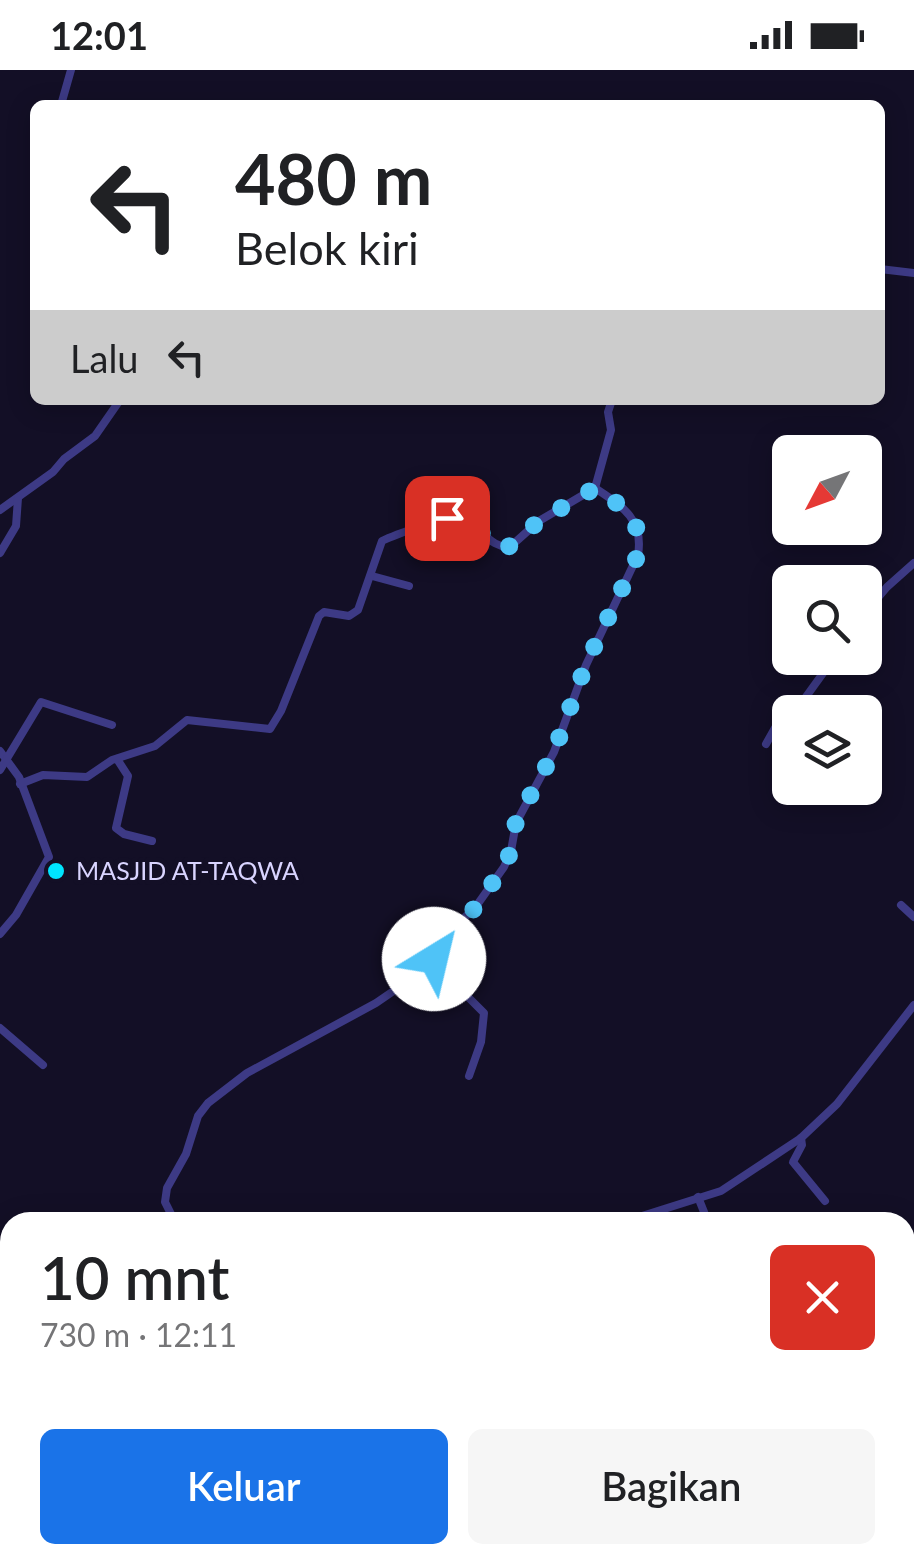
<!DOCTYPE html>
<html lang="id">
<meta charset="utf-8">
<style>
:root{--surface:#fff;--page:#f6f6f6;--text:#202124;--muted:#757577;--accent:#1a73e8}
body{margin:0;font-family:Lato,sans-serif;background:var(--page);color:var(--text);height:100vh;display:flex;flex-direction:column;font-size:38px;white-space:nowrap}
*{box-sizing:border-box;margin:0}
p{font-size:32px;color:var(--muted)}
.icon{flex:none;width:55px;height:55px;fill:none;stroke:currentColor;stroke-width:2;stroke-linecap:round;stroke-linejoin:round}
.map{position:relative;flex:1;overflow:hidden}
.sheet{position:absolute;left:0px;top:1142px;width:915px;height:352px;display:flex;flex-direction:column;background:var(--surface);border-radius:30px 30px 0 0;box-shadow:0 5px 25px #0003}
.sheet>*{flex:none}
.hud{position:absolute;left:30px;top:30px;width:855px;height:305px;border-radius:15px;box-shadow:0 5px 25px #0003;background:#fff;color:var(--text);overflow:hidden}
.needle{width:65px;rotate:229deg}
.buttons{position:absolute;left:772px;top:365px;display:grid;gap:20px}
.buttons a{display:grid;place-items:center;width:110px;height:110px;border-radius:15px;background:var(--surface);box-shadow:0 5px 25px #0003;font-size:50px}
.pin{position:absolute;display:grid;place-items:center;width:85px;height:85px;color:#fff;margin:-42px;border-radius:20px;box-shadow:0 5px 15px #0006}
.me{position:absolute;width:110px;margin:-55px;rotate:36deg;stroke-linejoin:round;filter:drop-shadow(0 0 8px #0008)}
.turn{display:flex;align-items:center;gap:35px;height:210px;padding:0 40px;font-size:45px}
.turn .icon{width:130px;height:130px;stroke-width:2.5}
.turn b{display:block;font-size:70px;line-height:85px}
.then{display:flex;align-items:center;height:95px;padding:0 40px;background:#0003;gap:20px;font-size:38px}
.round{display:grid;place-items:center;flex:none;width:105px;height:105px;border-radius:15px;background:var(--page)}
.headline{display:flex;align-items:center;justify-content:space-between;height:170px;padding:0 40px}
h1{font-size:60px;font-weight:600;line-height:75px}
.cta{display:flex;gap:20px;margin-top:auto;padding:20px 40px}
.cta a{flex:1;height:115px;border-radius:15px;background:var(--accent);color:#fff;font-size:40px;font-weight:600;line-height:115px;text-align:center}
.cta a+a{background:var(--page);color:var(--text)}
.status{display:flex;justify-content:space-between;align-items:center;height:70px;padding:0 50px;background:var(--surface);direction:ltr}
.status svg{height:28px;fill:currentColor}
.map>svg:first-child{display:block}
</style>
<div class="status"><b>12:01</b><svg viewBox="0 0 49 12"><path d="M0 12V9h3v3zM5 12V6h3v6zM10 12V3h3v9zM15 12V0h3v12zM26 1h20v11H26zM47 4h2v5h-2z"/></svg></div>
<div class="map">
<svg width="914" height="1493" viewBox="0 0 914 1493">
<rect width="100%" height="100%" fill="#130f26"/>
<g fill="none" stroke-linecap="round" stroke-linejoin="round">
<g stroke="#3d3a85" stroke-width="8">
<path d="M61,35L71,0"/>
<path d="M880,199L914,203"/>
<path d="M0,440L53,402L64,389L95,366L120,330"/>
<path d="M0,483L16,456L18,428"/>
<path d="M372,506L409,516"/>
<path d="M865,543L887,517L914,493"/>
<path d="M795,642L834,588"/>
<path d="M766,674L775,658L790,647"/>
<path d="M0,681L19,707L49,787L16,845L0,864"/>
<path d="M117,689L128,706L116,758L124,764L152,771"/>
<path d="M0,700L41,632L112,655"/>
<path d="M20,714L43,705L87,707L112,690L155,676L187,650L270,659L281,641L319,546L324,542L349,546L358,540L382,471C394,465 447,446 458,448C478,451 490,481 511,476L539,451L595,418L611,360L608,342L612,330"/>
<path d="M901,835L914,847"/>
<path d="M427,898L458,917L484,943L481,972L469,1006"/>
<path d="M0,958L43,995"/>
<path d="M801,1068L802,1075L793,1092L825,1131"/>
<path d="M698,1127L708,1152"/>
<path d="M175,1152L165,1132L167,1118L186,1084L198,1046L208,1033L247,1003L376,933L424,900L434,889L441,871L477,835L504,797L511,781L516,753L554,682L586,595L638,485C644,449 622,436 595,418"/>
<path d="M623,1152L721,1121L801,1068L837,1034L914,935"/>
<path d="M259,1485L270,1493"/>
<path d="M1,1493L10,1467"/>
<path d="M77,1493L82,1485"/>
<path d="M160,1493L170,1485"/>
<path d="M281,1493L287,1485"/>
<path d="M730,1493L733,1485"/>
</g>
</g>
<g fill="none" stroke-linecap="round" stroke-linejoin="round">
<path stroke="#4fc3f7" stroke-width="18" stroke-dasharray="0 32.4" d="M434,889L441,870L477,836L508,790L516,752L554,682L586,594L638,485C644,449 622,436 595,418L539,451L507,478C484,471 473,447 447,448"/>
</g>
<circle fill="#00e5ff" stroke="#130f26" stroke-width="4" cx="56" cy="801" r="10"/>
<g text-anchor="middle" stroke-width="10" stroke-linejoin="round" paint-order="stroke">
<g font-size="25" fill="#d9d4ff" stroke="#130f26" text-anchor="start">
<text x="76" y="810">MASJID AT-TAQWA</text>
</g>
</g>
</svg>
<div class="buttons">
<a><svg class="needle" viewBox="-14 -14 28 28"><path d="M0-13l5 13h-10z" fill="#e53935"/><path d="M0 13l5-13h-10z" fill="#757577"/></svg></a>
<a><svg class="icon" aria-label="search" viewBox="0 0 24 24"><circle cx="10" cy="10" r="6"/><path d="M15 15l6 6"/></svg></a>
<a><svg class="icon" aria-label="layers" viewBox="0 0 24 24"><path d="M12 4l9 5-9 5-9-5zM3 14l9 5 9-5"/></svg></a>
</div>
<div class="pin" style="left:447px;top:448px;background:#d93025"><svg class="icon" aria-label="arrive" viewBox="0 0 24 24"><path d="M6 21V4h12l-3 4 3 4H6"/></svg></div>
<svg class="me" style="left:434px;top:889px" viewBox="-20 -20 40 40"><circle r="19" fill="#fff"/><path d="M0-13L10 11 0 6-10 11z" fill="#4fc3f7"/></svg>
<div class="hud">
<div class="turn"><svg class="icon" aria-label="left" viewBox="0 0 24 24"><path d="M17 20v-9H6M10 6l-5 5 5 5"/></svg><div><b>480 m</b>Belok kiri</div></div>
<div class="then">Lalu<svg class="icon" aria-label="left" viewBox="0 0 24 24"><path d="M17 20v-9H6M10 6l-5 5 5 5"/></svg></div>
</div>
<section class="sheet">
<div class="headline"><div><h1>10 mnt</h1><p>730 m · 12:11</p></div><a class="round" style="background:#d93025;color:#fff"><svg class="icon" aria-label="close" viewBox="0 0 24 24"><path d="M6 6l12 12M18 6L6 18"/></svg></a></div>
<div class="cta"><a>Keluar</a><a>Bagikan</a></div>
</section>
</div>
